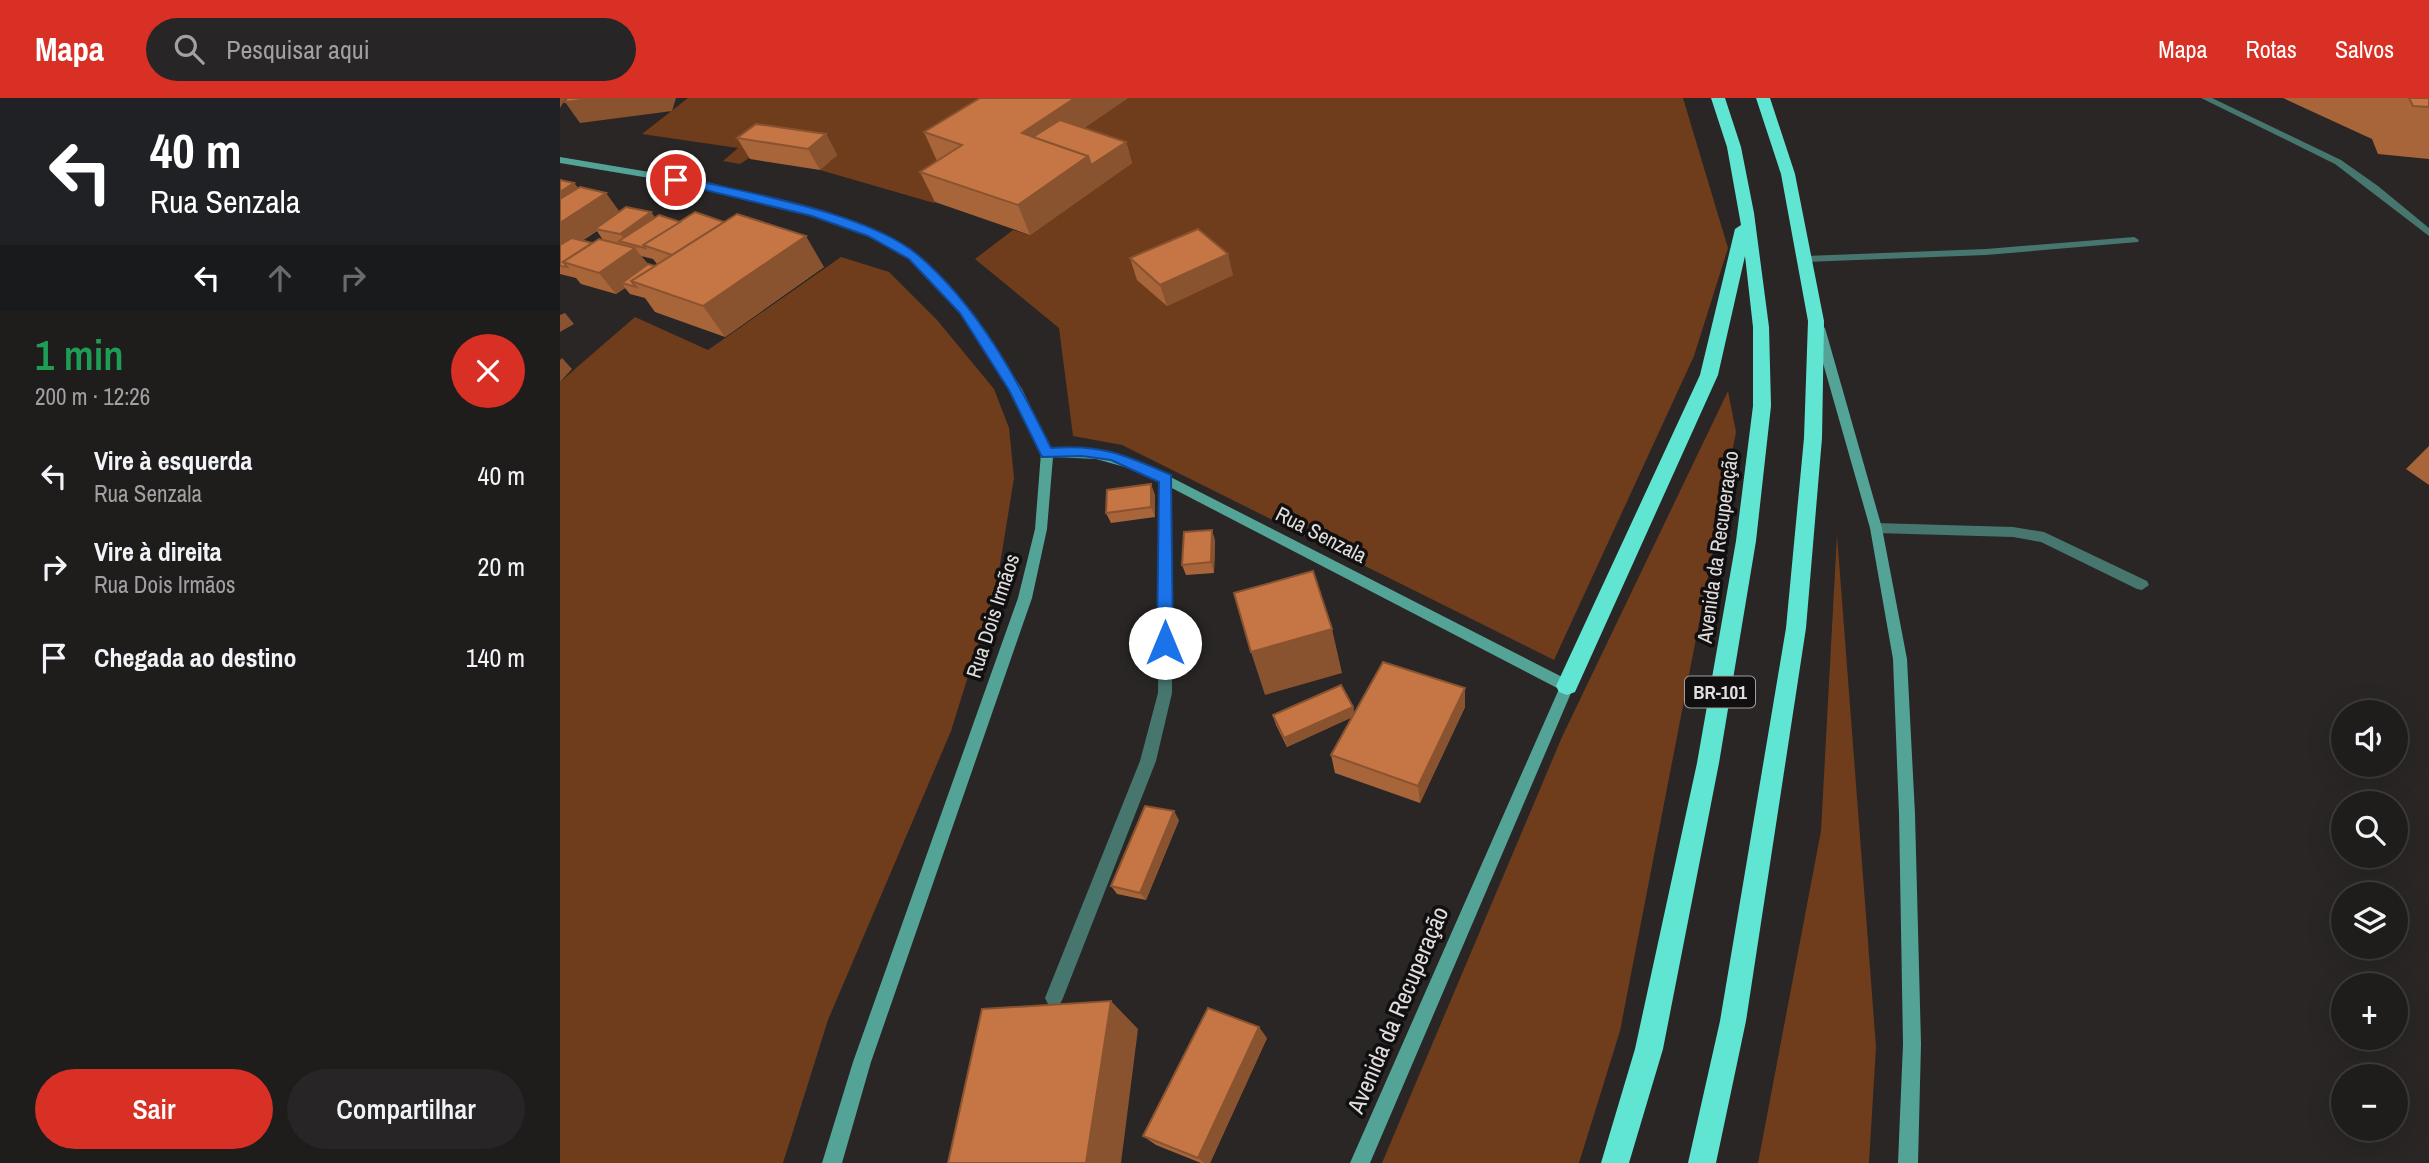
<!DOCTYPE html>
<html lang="pt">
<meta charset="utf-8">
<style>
:root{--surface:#1f1c1c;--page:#272525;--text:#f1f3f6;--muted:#a1a1a3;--line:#3c3a3b;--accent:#d93025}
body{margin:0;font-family:"Archivo Narrow",sans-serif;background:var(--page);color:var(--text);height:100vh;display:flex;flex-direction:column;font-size:26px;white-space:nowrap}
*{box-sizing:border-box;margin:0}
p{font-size:23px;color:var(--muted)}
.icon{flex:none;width:38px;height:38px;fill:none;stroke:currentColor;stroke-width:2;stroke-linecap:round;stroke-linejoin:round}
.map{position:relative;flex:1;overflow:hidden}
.side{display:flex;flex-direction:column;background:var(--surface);width:560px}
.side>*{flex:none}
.guide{background:#202124;color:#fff;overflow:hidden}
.tools{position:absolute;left:1771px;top:602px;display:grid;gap:14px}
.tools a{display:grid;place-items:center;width:77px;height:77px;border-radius:50%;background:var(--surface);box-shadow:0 7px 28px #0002,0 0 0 2px var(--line);font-size:35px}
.pin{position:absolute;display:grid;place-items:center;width:60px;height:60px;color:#fff;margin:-30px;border:4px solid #fff;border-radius:50%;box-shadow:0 2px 7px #0007}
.me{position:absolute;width:77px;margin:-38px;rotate:0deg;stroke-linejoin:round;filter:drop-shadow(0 0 5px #0008)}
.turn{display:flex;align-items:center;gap:24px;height:147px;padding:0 35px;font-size:32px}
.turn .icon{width:91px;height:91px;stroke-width:2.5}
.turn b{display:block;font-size:49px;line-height:60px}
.lanes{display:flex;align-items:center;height:66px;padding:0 35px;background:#0003;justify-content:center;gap:35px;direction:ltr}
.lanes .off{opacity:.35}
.round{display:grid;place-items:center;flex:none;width:74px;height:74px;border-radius:37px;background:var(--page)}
.overview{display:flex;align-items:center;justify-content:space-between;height:119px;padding:0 35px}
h1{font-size:42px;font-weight:600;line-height:52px;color:#1e9e55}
.cta{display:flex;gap:14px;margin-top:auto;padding:14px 35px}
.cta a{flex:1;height:80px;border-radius:42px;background:var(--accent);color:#fff;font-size:28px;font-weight:600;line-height:80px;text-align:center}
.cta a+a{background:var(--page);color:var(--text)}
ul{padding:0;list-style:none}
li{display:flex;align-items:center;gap:21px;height:91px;padding:0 35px}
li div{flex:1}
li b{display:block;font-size:26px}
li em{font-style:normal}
header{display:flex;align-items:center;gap:42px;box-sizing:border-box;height:98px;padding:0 35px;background:var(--accent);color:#fff}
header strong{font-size:33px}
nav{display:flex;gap:38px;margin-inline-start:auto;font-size:24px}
.search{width:490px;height:63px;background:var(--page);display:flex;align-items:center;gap:18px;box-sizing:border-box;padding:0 24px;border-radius:38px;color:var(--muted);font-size:26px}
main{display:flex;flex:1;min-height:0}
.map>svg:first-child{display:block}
</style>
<header>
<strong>Mapa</strong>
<div class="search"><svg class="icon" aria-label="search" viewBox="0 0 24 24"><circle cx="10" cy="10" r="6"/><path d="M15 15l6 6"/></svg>Pesquisar aqui</div>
<nav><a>Mapa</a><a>Rotas</a><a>Salvos</a></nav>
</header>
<main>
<section class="side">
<div class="guide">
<div class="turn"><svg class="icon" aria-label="left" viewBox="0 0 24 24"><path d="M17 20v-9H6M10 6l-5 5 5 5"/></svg><div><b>40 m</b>Rua Senzala</div></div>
<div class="lanes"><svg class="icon" aria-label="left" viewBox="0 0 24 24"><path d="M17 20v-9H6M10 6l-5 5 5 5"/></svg><svg class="icon off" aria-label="ahead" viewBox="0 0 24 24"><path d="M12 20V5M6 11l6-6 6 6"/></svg><svg class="icon off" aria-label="right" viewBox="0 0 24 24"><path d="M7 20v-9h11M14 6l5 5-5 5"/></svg></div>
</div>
<div class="overview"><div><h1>1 min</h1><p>200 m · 12:26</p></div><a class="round" style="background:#d93025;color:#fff"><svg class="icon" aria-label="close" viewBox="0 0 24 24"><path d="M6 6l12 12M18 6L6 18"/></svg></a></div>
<ul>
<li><svg class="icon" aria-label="left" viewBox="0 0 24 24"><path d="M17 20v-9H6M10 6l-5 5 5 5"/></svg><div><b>Vire à esquerda</b><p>Rua Senzala</p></div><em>40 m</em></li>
<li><svg class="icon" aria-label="right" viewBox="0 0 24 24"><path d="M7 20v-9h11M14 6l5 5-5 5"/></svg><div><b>Vire à direita</b><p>Rua Dois Irmãos</p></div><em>20 m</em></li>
<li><svg class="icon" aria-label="arrive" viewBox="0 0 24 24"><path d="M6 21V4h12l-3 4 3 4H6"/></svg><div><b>Chegada ao destino</b></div><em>140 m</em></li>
</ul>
<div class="cta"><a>Sair</a><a>Compartilhar</a></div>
</section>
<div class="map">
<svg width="1869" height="1065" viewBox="0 0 1869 1065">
<rect width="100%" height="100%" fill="#292625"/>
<g fill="#6f3d1c">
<path d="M128,0H478L415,77L374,105L260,72L276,57L209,47L180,66L163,63L178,50L82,36Z"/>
<path d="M568,0H1123L1168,150L1134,258L994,562L562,347L513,338L499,230L415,161L453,132L470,137L518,34Z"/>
<path d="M281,159L329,174L377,222L434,291L449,330L454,380L437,485L391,633L268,922L223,1065H0V284L75,219L148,252Z"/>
<path d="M1168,293L1176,334L1060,933L1019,1065H822L1002,639Z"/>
<path d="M1277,437L1316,949L1309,1065H1198L1261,733Z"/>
</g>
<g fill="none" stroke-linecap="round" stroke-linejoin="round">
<g fill="#46766e" fill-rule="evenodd">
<path d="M1641,0H1652L1781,62L1818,88L1869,130V138L1775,66Z"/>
<path d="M1574,139L1579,142L1578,144L1426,157L1245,164L1240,161L1245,158L1426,151Z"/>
<path d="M606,376L612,381V595L596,663L503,900L500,906L494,909L488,906L485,900L580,663L598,595L600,381Z"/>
<path d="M1316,425L1453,429L1484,434L1587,483L1589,487L1582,492L1577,491L1481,444L1453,439L1316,435L1310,430Z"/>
</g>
<g fill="#53a397" fill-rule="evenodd">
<path d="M0,59L143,83L259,113L316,134L357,157L408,211L462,291L491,351L536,352L587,367L1012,584L1014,588L810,1065H790L999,591L579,373L536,361L493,359L487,431L472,500L311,964L282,1065H262L293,964L458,500L475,431L481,355L451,292L400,215L349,161L308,138L253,117L143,89L0,65Z"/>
<path d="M1259,226L1265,230L1322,430L1347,561L1355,716L1361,946L1358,1065H1338L1343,946L1339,716L1333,561L1310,430L1253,230Z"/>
</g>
<g fill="#61e5d3" fill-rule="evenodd">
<path d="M1151,0H1165L1181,49L1194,115L1209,229L1211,308L1196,443L1159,665L1103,951L1069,1065H1041L1075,951L1137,665L1176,443L1193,308V229L1185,158L1158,277L1015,594L1007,597L999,594L996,588L1140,277L1175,131L1181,127L1167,49Z"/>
<path d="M1196,0H1210L1235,76L1264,223L1262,340L1246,530L1186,923L1156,1065H1128L1160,923L1226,530L1244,340L1248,223L1221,76Z"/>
</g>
</g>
<g fill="#a9653a" fill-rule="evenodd">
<path d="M568,0L524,30L566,44L572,65L470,137L375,104L360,74L377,63L364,34Z"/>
<path d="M1723,0H1869V61L1818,56L1812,41Z"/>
<path d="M266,36L277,57L260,72L190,61L177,40Z"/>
<path d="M0,82L14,85L18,90L60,114H91L95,120L264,169L165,239L95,214L85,200L70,196L65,190L56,196L21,186L16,180L0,176ZM37,133L43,142L32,145L22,143ZM81,158L93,161L97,166L95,168L88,166Z"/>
<path d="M570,160L673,177L607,208L577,182Z"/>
<path d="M1869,348V387L1846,371Z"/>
<path d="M595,397V419L551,425L546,415Z"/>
<path d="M655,442L654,475L626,477L622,467Z"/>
<path d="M793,609L794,615L905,609L860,705L775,675L771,657L792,619L727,649L716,627L713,617Z"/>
<path d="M619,722L586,802L557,796L551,788Z"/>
<path d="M707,940L650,1065H641L596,1047L583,1038Z"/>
</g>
<g fill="#8a5330">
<path d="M0,0H6L0,10Z"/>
<path d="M36,0H116L112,13L20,25L5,4Z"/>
<path d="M515,0H568L491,53L462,35Z"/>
<path d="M266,36L277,57L260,72L248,51Z"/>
<path d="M566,44L572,65L470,137L458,107L528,58Z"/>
<path d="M14,85L30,106L46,95L62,117L35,131L37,133L0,157V94Z"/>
<path d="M91,114L99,125L67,145L60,136Z"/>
<path d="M246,138L264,169L165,239L143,208Z"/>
<path d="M75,150L92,172L71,183L62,185L65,190L56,196L39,175Z"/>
<path d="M668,156L673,177L607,208L600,187Z"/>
<path d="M5,215L14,226L0,234V217Z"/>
<path d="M2,260L12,271L0,284V262Z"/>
<path d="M591,386L595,397V419L591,409Z"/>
<path d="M652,432L655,442L654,475L651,464Z"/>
<path d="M772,531L782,575L705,597L691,554Z"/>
<path d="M905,590V609L860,705L858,688Z"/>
<path d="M793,609L795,618L727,649L724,640Z"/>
<path d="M614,713L619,722L586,802L580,795Z"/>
<path d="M551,903L578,931L561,1065H526Z"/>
<path d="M699,929L707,940L650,1065H644L638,1060Z"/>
</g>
<g fill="#c57644" stroke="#8a5330" stroke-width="2">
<path d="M7,0H36L5,4Z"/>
<path d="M420,0H515L462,35L528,58L458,107L360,74L402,47L364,34Z"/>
<path d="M1849,0H1869V9L1853,8Z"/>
<path d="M500,22L566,44L531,67L528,58L473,39Z"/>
<path d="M196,26L266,36L248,51L177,40Z"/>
<path d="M0,82L14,85L0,94Z"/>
<path d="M20,89L46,95L0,125V101Z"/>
<path d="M66,109L91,114L60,136L35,131Z"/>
<path d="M135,114L164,124L112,157L83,147Z"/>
<path d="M177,116L246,138L143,208L71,183Z"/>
<path d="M99,117L120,124L83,147L85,150L59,143Z"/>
<path d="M638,131L668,156L600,187L570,160Z"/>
<path d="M12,140L32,145L3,164L7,169L0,168V147Z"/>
<path d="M39,141L75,150L39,175L3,164Z"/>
<path d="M88,166L95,168L71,183L76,189L62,185Z"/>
<path d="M591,386V409L546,415L547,392Z"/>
<path d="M652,432L651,464L622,467L624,434Z"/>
<path d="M753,473L772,531L691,554L674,495Z"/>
<path d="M823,564L905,590L858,688L771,657Z"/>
<path d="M781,587L793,609L724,640L713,617Z"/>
<path d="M585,708L614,713L580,795L551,788Z"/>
<path d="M551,903L526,1065H388L422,911Z"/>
<path d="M648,910L699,929L638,1060L583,1038Z"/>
</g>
<path fill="#1a73e8" stroke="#114b97" stroke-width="2" d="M116,78C182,94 307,114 358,157C418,208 457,281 491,350C542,346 565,357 611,377L613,545L610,550H599L597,545L599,384L551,362L522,358L482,359L449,292L400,215L349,161L308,138L252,118L112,84V79Z"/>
<g text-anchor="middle" stroke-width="7" stroke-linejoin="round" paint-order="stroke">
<rect fill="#110f0f" stroke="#a2a09f" stroke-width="2" x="1125" y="578.5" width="70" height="31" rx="5"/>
<g font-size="19" font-weight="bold" fill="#e0dedd">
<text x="1160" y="601">BR-101</text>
</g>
<g font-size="21" fill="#e0dedd" stroke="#110f0f">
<text transform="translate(761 437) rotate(27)" y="7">Rua Senzala</text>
<text transform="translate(1158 449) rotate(-82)" y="7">Avenida da Recuperação</text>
<text transform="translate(433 518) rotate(-72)" y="7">Rua Dois Irmãos</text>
</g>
<g font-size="24" fill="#e0dedd" stroke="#110f0f">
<text transform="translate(838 912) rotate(-67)" y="8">Avenida da Recuperação</text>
</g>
</g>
</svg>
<div class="tools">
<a><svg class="icon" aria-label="sound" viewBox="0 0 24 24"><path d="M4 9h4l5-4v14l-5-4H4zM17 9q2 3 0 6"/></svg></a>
<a><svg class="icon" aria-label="search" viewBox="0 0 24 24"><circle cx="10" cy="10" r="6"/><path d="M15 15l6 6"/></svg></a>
<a><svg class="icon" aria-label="layers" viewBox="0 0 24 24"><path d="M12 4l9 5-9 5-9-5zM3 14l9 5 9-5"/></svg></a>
<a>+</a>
<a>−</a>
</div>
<div class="pin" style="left:116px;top:82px;background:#d93025"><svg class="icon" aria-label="arrive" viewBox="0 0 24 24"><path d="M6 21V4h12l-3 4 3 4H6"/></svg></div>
<svg class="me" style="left:605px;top:545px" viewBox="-20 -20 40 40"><circle r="19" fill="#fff"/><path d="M0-13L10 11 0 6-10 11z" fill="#1a73e8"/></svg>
</div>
</main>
